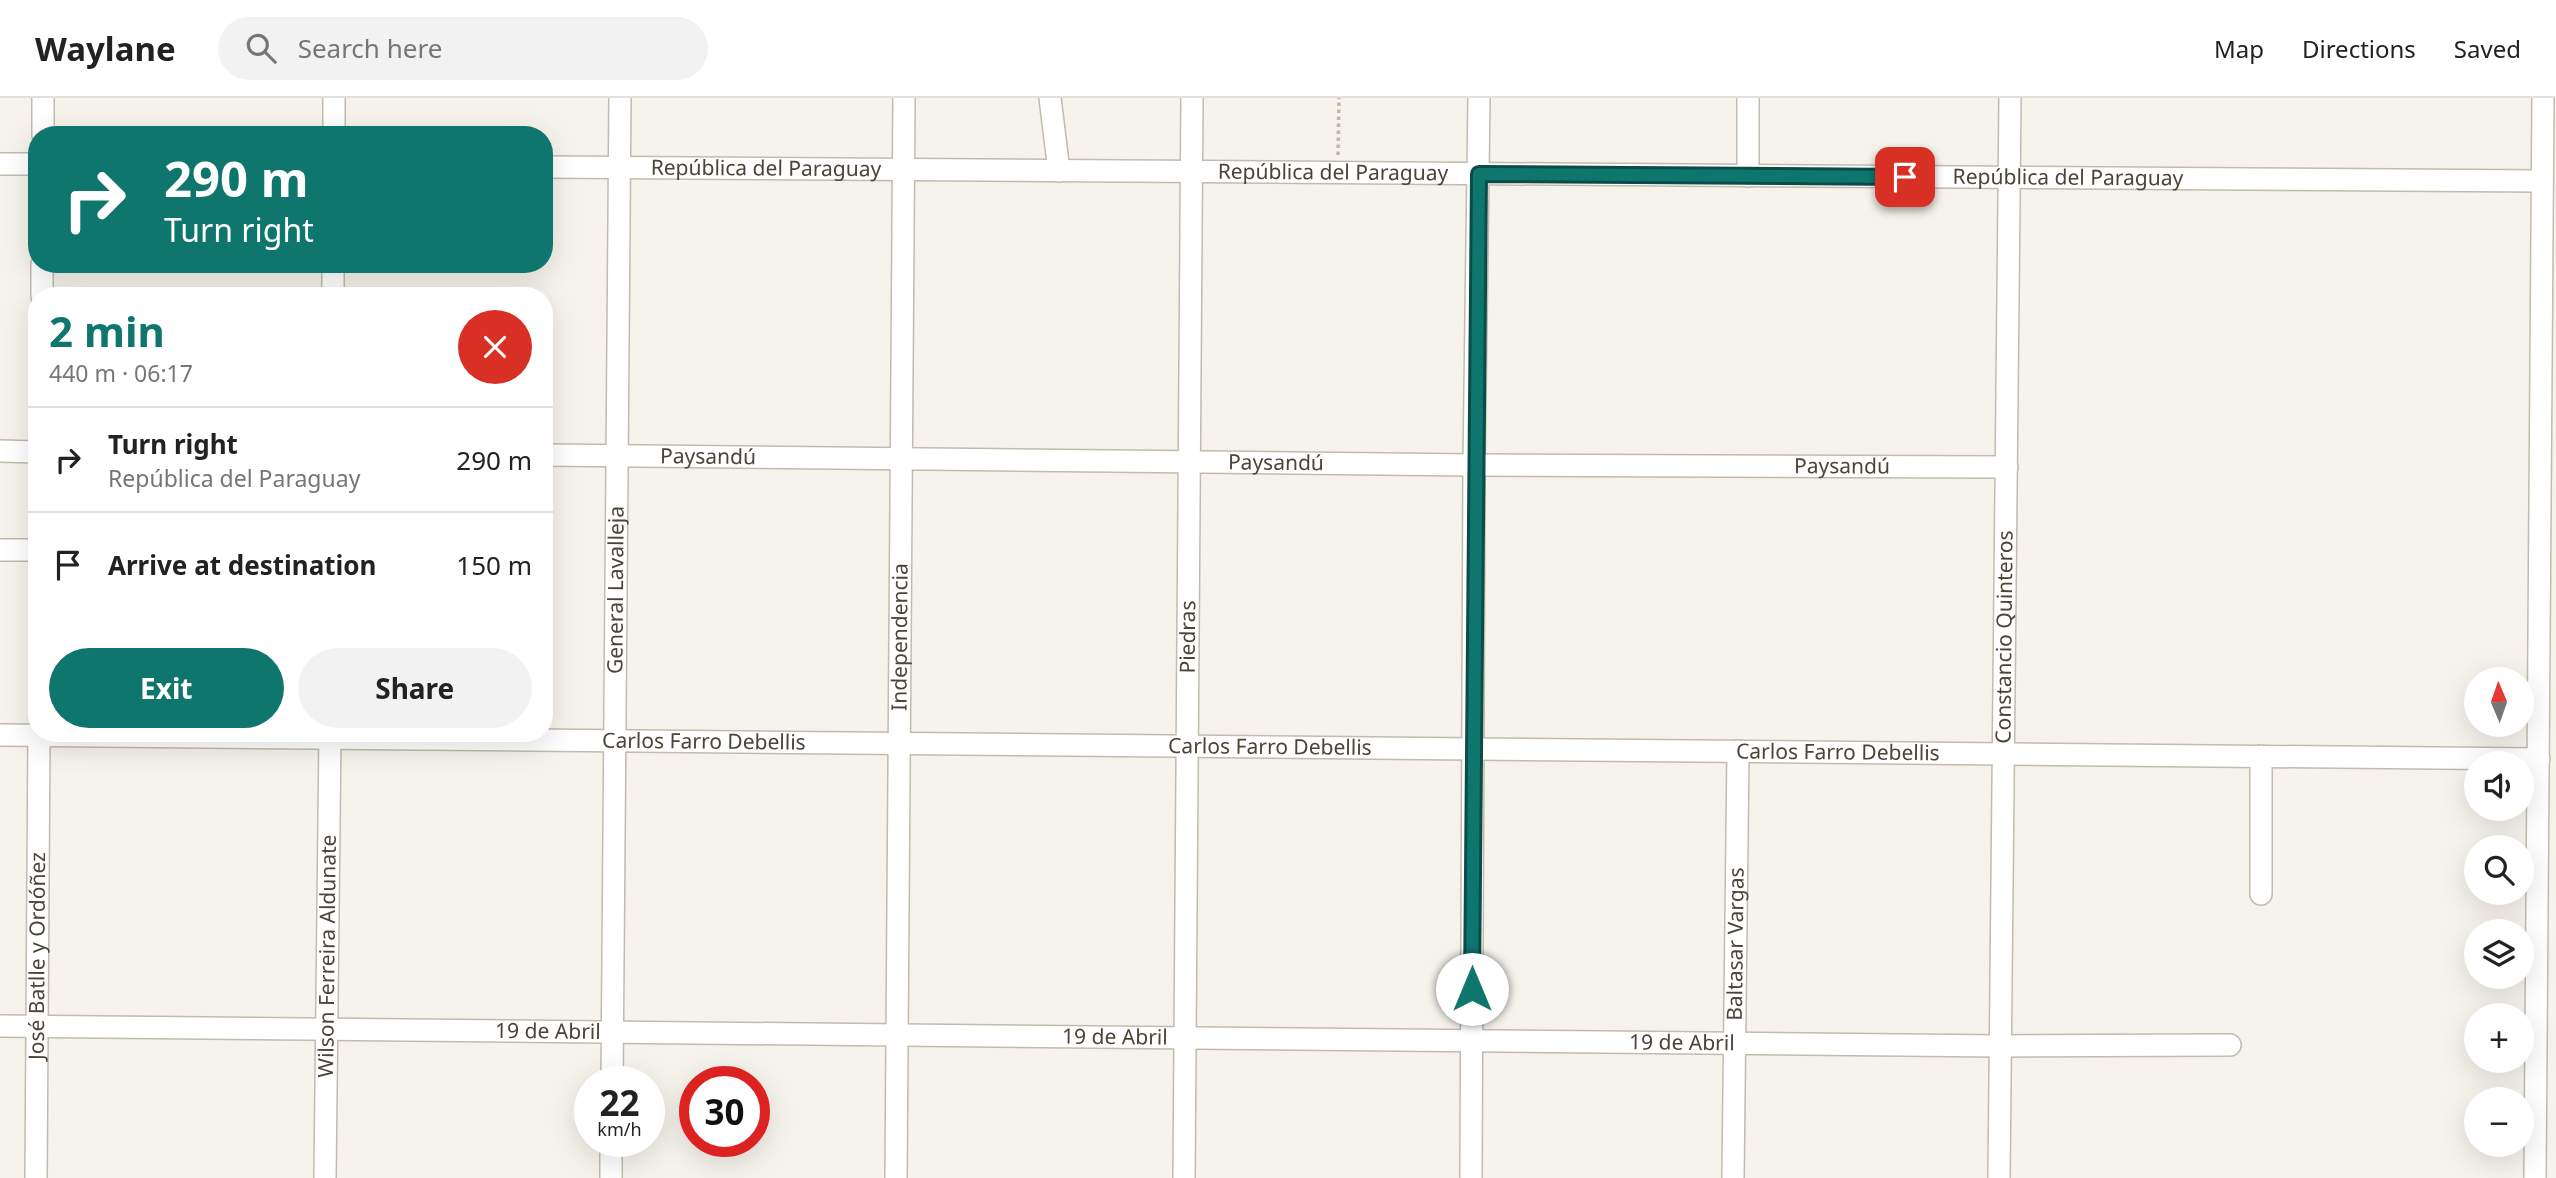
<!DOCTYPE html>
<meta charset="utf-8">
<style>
:root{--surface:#fff;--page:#f2f2f2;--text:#222;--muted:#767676;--line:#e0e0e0;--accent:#0f766e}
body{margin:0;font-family:"Noto Sans",sans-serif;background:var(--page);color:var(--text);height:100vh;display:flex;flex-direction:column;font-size:26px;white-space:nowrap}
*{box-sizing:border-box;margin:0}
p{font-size:23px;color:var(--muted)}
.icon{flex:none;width:38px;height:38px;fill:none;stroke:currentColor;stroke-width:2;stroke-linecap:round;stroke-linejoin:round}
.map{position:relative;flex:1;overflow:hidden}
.drawer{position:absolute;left:28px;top:189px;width:525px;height:455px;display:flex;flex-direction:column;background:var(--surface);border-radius:28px;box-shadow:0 7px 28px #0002}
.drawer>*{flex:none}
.hud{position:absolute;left:28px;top:28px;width:525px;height:147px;border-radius:28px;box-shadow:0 7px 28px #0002;background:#0f766e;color:#fff;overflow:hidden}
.needle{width:46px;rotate:358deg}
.buttons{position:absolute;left:2464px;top:569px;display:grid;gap:14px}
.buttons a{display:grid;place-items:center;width:70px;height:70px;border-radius:50%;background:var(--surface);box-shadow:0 7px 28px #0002;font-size:35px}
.speed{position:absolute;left:574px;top:968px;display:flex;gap:14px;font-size:35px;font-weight:700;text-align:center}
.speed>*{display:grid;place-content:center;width:91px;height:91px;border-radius:50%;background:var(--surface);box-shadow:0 7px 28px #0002;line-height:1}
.speed small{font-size:18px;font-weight:400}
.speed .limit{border:10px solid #d22;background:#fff;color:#111}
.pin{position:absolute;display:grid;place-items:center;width:60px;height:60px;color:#fff;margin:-30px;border-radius:14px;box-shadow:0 4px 10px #0006}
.me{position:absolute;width:77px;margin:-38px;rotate:0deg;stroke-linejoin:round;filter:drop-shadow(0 0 5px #0008)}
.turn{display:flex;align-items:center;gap:24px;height:147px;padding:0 21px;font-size:32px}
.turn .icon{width:91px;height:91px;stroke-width:2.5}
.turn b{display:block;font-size:49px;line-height:60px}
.round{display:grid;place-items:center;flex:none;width:74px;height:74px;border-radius:37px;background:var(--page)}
.head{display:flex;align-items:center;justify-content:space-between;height:119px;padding:0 21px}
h1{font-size:42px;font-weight:700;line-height:52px;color:var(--accent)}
.cta{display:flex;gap:14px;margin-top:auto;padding:14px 21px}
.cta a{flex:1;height:80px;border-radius:42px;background:var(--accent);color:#fff;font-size:28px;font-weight:700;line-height:80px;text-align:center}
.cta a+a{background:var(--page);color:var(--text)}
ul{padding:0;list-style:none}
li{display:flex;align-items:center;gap:21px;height:105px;padding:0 21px;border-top:2px solid var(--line)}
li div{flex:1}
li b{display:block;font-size:26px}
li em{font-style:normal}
header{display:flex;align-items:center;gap:42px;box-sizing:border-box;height:98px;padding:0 35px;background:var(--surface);border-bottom:2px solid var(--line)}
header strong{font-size:33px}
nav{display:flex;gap:38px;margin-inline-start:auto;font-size:24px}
.search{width:490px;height:63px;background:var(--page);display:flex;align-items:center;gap:18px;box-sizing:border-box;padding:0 24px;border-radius:38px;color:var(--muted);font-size:26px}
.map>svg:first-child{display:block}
</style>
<header>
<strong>Waylane</strong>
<div class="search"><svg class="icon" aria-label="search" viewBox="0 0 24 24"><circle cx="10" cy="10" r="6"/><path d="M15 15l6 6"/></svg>Search here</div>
<nav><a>Map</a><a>Directions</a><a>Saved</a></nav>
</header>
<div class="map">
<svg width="2556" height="1080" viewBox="0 0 2556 1080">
<rect width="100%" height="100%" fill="#f6f3ec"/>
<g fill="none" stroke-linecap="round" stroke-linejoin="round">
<defs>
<g id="minor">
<path d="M1050,0L1059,73"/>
<path d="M43,37V0"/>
<path d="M334,37V0"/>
<path d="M0,66H37"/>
<path id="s1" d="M544,69L2542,83"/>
<path d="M1748,78V0"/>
<path d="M42,198V166"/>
<path d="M333,198V166"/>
<path d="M0,353L37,354"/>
<path id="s2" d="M544,357L1474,367L2007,369"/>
<path d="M0,452H37"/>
<path id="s3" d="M0,637L2539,661"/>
<path d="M2261,796V658"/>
<path id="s4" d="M0,928L2000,948L2230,947"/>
<path id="s5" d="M612,984L620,0"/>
<path id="s6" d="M36,1080L39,635"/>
<path id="s7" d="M325,1080L330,635"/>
<path d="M611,1080V1043"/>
<path id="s8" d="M896,1080L904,0"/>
<path id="s9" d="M1184,1080L1192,0"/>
<path d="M1471,1080L1474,367L1479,0"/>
<path id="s10" d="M1733,1080L1738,653"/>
<path id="s11" d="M1999,1080L2010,0"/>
<path d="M2535,1080L2543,0"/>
</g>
</defs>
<use href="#minor" stroke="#c2bbae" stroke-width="24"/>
<path stroke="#c4b79f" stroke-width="3.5" stroke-dasharray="3.5 3.5" stroke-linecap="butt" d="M1338,57L1339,0"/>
<use href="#minor" stroke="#fff" stroke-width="21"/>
</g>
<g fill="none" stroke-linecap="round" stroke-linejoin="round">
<defs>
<path id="route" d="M1472,891L1479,76L1905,79"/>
</defs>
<use href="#route" stroke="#0a4d48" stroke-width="18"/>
<use href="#route" stroke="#0f766e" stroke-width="12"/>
</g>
<g text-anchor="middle" stroke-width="5" stroke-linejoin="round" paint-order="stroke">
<g font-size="21" fill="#4b4439" stroke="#fff">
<text dy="7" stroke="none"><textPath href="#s1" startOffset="222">República del Paraguay</textPath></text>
<text dy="7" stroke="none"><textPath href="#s1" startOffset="789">República del Paraguay</textPath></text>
<text dy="7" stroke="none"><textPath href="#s1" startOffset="1524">República del Paraguay</textPath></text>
<text dy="7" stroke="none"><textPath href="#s2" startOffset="164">Paysandú</textPath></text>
<text dy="7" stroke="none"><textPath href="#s2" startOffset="732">Paysandú</textPath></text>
<text dy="7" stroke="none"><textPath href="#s2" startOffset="1298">Paysandú</textPath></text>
<text dy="7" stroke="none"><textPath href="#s5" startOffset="492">General Lavalleja</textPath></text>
<text dy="7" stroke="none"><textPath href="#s8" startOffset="541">Independencia</textPath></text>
<text dy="7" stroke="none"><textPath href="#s9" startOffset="541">Piedras</textPath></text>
<text dy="7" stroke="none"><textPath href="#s11" startOffset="541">Constancio Quinteros</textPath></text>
<text dy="7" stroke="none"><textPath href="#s3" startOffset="704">Carlos Farro Debellis</textPath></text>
<text dy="7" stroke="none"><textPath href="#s3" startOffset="1270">Carlos Farro Debellis</textPath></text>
<text dy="7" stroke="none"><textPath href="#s3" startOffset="1838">Carlos Farro Debellis</textPath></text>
<text dy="7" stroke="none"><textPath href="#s10" startOffset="234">Baltasar Vargas</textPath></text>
<text dy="7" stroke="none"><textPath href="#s6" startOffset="222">José Batlle y Ordóñez</textPath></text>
<text dy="7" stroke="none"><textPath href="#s7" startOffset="222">Wilson Ferreira Aldunate</textPath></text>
<text dy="7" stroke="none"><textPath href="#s4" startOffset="548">19 de Abril</textPath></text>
<text dy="7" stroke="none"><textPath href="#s4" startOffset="1115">19 de Abril</textPath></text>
<text dy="7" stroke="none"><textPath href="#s4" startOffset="1682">19 de Abril</textPath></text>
</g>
</g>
</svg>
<div class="buttons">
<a><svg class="needle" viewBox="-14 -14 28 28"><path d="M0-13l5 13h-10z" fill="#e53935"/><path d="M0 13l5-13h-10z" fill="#767676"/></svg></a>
<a><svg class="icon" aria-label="sound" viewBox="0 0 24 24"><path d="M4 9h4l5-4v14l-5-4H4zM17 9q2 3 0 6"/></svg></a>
<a><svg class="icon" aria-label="search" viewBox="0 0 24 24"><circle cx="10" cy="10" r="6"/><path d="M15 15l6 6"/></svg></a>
<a><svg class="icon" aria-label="layers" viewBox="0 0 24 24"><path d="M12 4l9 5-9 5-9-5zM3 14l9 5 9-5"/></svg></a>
<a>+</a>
<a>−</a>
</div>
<div class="speed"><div>22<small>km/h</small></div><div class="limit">30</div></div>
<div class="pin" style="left:1905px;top:79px;background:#d93025"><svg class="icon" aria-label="arrive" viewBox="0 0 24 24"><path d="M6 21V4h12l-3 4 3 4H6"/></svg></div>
<svg class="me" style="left:1472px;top:891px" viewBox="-20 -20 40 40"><circle r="19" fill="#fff"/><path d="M0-13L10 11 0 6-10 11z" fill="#0f766e"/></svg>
<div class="hud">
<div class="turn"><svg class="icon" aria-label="right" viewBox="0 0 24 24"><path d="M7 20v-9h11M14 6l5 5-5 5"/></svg><div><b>290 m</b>Turn right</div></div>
</div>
<section class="drawer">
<div class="head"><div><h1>2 min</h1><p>440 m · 06:17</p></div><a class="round" style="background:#d93025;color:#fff"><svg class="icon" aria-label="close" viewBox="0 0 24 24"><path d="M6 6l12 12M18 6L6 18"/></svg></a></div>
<ul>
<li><svg class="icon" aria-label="right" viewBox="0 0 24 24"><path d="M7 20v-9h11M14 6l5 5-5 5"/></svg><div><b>Turn right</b><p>República del Paraguay</p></div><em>290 m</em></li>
<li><svg class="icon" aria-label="arrive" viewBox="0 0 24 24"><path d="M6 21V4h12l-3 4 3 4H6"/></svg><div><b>Arrive at destination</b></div><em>150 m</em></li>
</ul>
<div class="cta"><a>Exit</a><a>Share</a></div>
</section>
</div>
